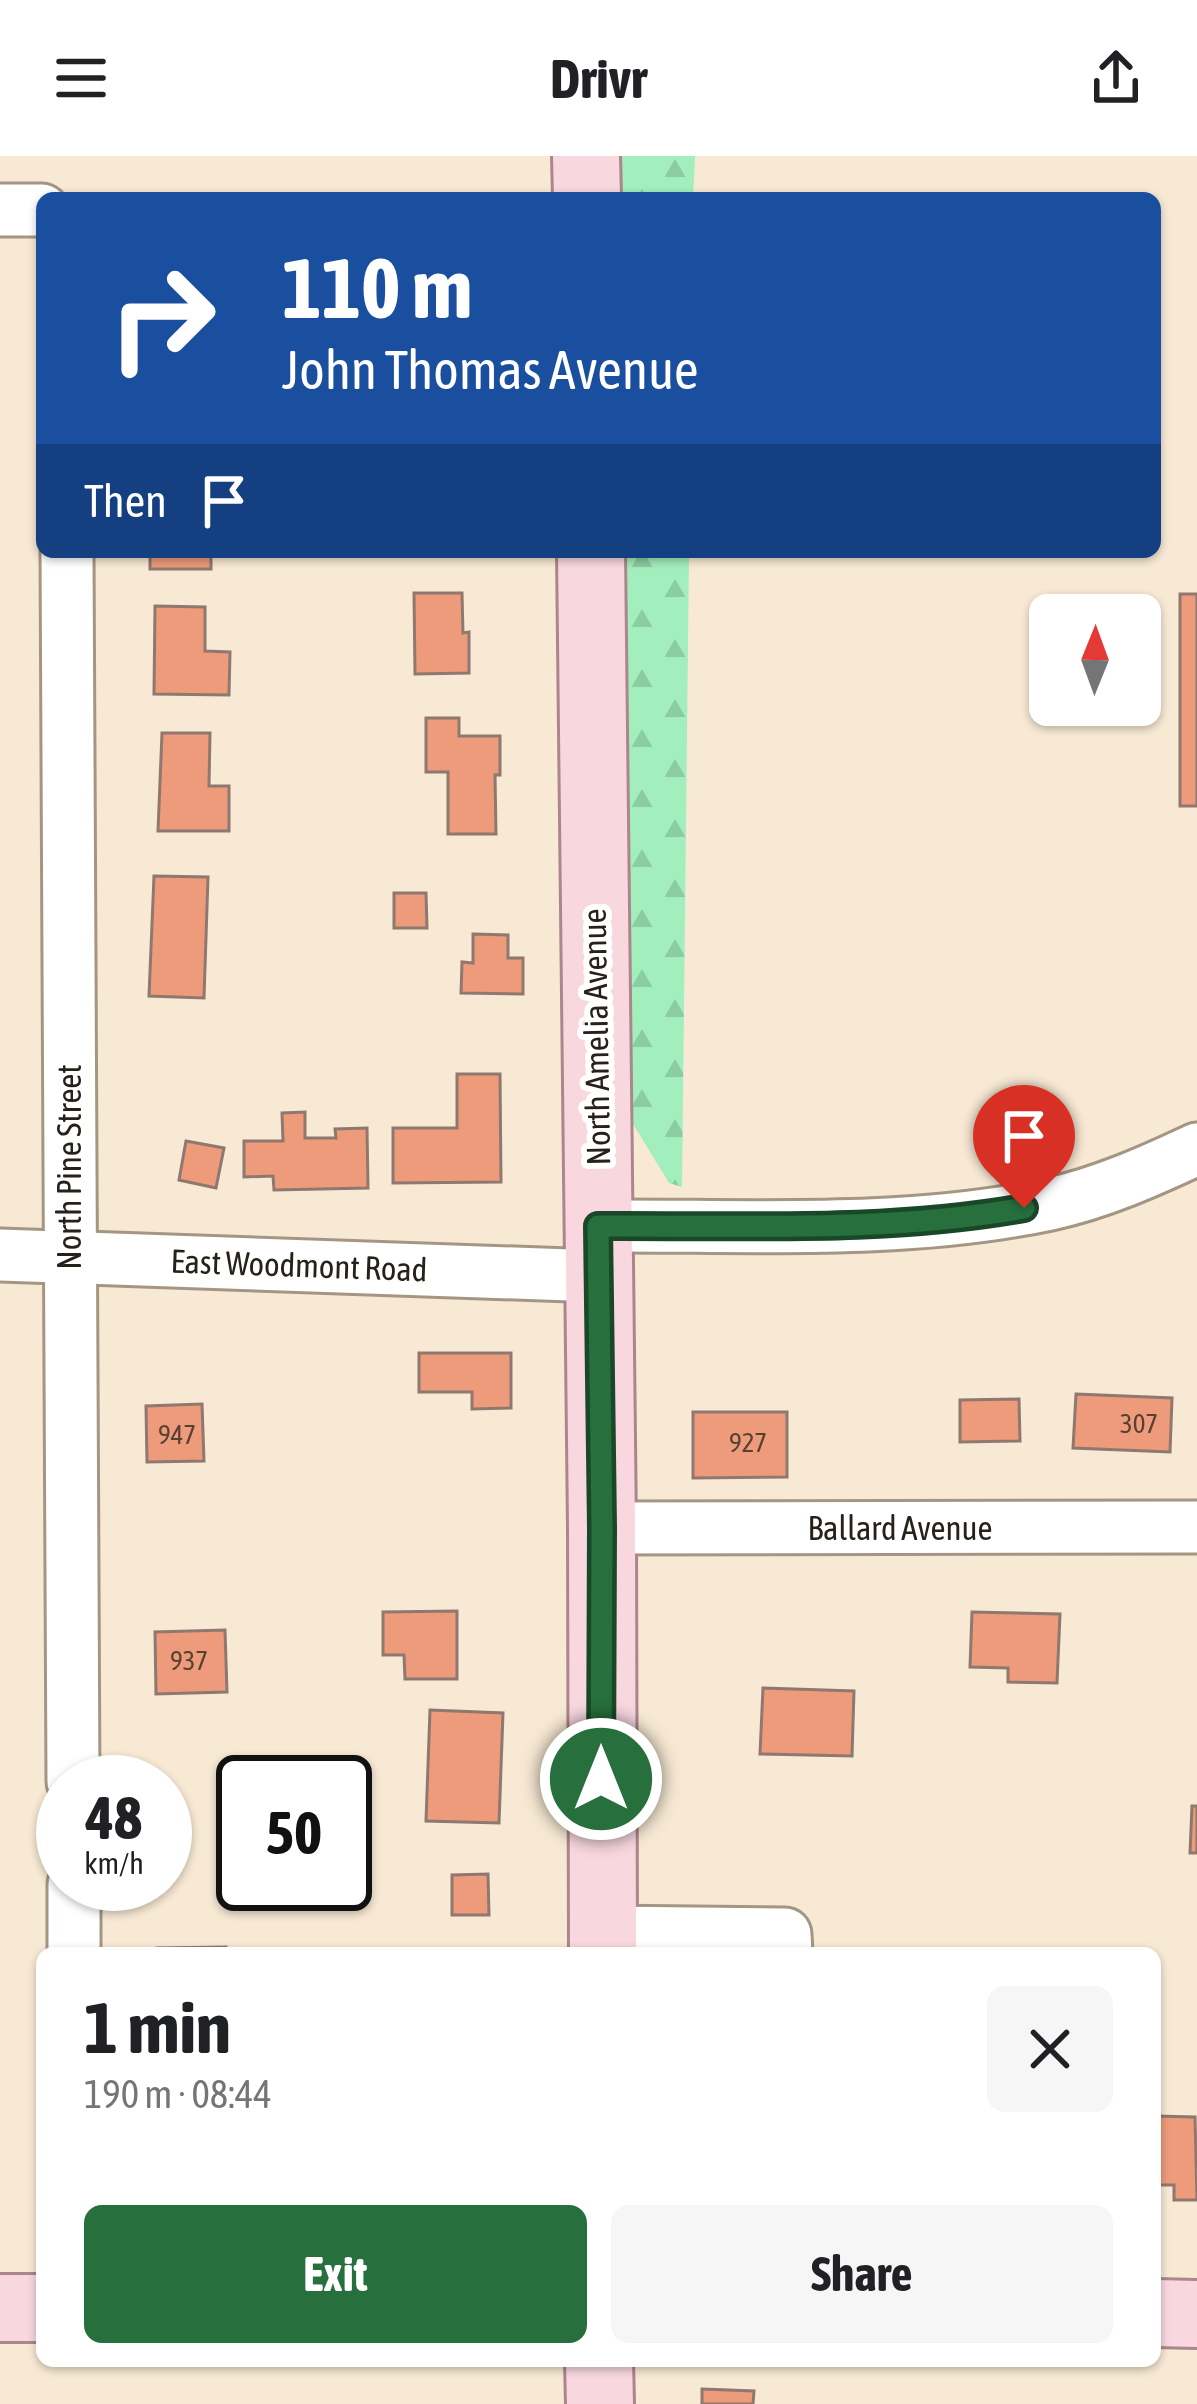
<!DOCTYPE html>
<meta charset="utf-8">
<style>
:root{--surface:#fff;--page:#f6f6f6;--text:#202124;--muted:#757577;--accent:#276f3d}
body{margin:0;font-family:"Asap Condensed",sans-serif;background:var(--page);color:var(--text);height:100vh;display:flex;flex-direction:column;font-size:45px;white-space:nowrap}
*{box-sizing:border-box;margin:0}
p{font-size:39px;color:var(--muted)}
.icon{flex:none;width:66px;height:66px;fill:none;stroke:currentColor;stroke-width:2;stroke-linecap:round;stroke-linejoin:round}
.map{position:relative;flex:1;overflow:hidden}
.drawer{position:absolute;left:36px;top:1791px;width:1125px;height:420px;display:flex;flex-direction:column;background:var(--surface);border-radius:18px;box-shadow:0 3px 9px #0004}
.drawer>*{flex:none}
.hud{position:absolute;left:36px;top:36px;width:1125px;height:366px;border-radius:18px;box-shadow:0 3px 9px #0004;background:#1a4fa0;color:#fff;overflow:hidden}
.needle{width:78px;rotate:1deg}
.buttons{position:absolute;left:1029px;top:438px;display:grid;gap:24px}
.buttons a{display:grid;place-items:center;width:132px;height:132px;border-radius:18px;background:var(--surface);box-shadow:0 3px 9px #0004;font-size:60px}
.speed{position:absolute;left:36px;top:1599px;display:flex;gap:24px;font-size:60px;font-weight:700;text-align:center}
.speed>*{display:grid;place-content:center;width:156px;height:156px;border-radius:50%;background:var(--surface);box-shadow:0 3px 9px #0004;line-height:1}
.speed small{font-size:30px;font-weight:400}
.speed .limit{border:6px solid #111;border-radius:18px;background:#fff;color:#111}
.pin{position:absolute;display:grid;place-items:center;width:102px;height:102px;color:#fff;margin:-123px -51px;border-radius:50% 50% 50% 0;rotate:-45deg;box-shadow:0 0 12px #0007}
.pin .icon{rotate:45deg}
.me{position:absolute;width:132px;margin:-66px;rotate:0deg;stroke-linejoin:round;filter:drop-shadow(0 0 9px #0008)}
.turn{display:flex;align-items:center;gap:42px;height:252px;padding:0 48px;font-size:54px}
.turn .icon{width:156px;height:156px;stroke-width:2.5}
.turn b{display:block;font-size:84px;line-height:102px}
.then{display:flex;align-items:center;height:114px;padding:0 48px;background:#0003;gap:24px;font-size:45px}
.round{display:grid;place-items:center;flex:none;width:126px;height:126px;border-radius:18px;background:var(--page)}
.head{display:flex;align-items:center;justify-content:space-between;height:204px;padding:0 48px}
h1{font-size:72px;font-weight:700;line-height:90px}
.primary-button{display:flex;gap:24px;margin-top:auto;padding:24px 48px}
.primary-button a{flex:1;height:138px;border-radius:18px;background:var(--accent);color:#fff;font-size:48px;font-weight:700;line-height:138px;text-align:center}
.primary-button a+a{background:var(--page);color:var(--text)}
header{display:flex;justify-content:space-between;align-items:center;height:156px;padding:0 48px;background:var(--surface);font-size:54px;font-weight:700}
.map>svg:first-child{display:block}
</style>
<header><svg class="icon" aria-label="menu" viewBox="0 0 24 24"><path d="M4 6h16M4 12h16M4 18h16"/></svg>Drivr<svg class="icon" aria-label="share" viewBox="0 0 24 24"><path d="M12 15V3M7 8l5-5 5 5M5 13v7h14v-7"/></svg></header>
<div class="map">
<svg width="1197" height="2248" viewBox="0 0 1197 2248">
<defs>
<pattern id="forest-firs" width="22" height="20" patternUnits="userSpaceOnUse" patternTransform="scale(3)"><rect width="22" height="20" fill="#a2eebc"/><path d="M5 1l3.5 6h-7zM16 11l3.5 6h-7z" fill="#8bcca1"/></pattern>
</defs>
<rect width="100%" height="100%" fill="#f8e9d4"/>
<g fill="url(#forest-firs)">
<path d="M610,0H695L693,42H610Z"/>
<path d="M608,396H689L682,1031L669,1027L619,945Z"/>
</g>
<g fill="#ed9b7b" stroke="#8f786f" stroke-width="3">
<rect x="150" y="396" width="61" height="17"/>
<path d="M414,437H462L463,477L469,476V517L415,518Z"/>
<rect x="1180" y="438" width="17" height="212"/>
<path d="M155,450L205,451V495L230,496L229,539L154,538Z"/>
<path d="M426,562H459V580H500V619H495L496,678H448V616H426Z"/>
<path d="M162,577H210L209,630H229V675H158Z"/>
<path d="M154,720L208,721L204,842L149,840Z"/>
<path d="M394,737H426L427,772H394Z"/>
<path d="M473,778L508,779V802H523V838L461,837L462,806L473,807Z"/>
<path d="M457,918H500L501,1026L393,1027V972H457Z"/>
<path d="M305,956V982H336L335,973L367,972L368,1032L274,1034L273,1020L244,1021V985H283L282,957Z"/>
<path d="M186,985L224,992L216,1032L179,1024Z"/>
<path d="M419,1197H511V1252L472,1253V1236H419Z"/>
<path d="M1076,1238L1172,1242L1170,1296L1073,1292Z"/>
<path d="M1019,1243L1020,1285L960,1286V1244Z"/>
<path d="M202,1248L204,1305L147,1306L146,1250Z"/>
<path d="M693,1256H787V1321L693,1322Z"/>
<path d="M457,1455V1523H405L404,1499H383V1456Z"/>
<path d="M972,1456L1060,1458L1057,1527L1008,1526V1512L970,1511Z"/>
<path d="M225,1474L227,1536L156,1538L155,1476Z"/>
<path d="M763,1532L854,1535L852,1600L760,1598Z"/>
<path d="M430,1554L503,1557L499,1667L426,1665Z"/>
<path d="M1192,1650H1197V1697H1190Z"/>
<path d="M488,1718L489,1759H452V1719Z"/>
<path d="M226,1791V1797H157V1792Z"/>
<path d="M1155,1960L1195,1961L1197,2044H1174V2029H1155Z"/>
<path d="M702,2233L754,2235L753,2248H702Z"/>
</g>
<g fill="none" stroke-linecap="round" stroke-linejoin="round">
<defs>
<g id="minor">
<path d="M0,54H42"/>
<path d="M67,396L73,1626"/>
<path d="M599,1070C748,1069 903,1079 1050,1048C1101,1037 1150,1015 1197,993"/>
<path d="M0,1099L598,1120"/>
<path d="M602,1372L1197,1371"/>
<path d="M74,1728V1797"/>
<path d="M603,1776L785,1778L786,1797"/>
</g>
<g id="major">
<path d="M586,0L587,42"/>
<path d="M591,396L602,1372L603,1797"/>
<path d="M0,2152H42"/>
<path d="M1155,2157L1197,2158"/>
<path d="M599,2205L600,2248"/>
</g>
</defs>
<use href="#minor" stroke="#a49682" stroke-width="57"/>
<use href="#major" stroke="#ac868c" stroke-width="72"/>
<use href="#minor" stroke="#fff" stroke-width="51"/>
<use href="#major" stroke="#f8d7df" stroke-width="66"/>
</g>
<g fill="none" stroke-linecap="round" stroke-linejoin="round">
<defs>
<path id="route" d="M601,1623L602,1372L598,1070C740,1069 884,1077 1024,1052"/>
</defs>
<use href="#route" stroke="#194828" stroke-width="30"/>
<use href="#route" stroke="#276f3d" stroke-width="21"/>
</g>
<g text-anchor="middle" stroke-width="12" stroke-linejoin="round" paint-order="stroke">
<g font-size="27" fill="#584032">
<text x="1139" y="1277">307</text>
<text x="177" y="1288">947</text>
<text x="748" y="1296">927</text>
<text x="189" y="1514">937</text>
</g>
<g font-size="33" fill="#262119" stroke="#fff">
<text transform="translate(596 881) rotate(-91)" y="12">North Amelia Avenue</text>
<text transform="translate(69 1011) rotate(-90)" y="12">North Pine Street</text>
<text transform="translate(299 1109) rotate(2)" y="12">East Woodmont Road</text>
<text x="900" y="1384">Ballard Avenue</text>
</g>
</g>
</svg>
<div class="buttons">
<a><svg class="needle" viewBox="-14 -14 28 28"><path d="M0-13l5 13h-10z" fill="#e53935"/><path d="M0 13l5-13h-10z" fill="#757577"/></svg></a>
</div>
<div class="speed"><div>48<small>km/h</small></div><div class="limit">50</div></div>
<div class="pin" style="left:1024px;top:1052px;background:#d93025"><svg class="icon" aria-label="arrive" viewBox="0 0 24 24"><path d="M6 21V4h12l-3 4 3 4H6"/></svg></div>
<svg class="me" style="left:601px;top:1623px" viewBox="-20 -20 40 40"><circle r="17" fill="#276f3d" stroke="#fff" stroke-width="3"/><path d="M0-11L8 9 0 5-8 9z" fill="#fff"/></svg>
<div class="hud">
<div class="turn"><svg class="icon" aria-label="right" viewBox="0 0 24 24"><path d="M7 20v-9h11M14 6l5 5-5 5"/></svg><div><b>110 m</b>John Thomas Avenue</div></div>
<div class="then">Then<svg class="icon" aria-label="arrive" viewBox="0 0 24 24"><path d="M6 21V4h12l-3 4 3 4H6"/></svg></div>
</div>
<section class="drawer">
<div class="head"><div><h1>1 min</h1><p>190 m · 08:44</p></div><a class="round"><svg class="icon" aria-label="close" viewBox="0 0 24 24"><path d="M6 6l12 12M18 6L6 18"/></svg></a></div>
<div class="primary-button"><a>Exit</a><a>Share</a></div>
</section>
</div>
